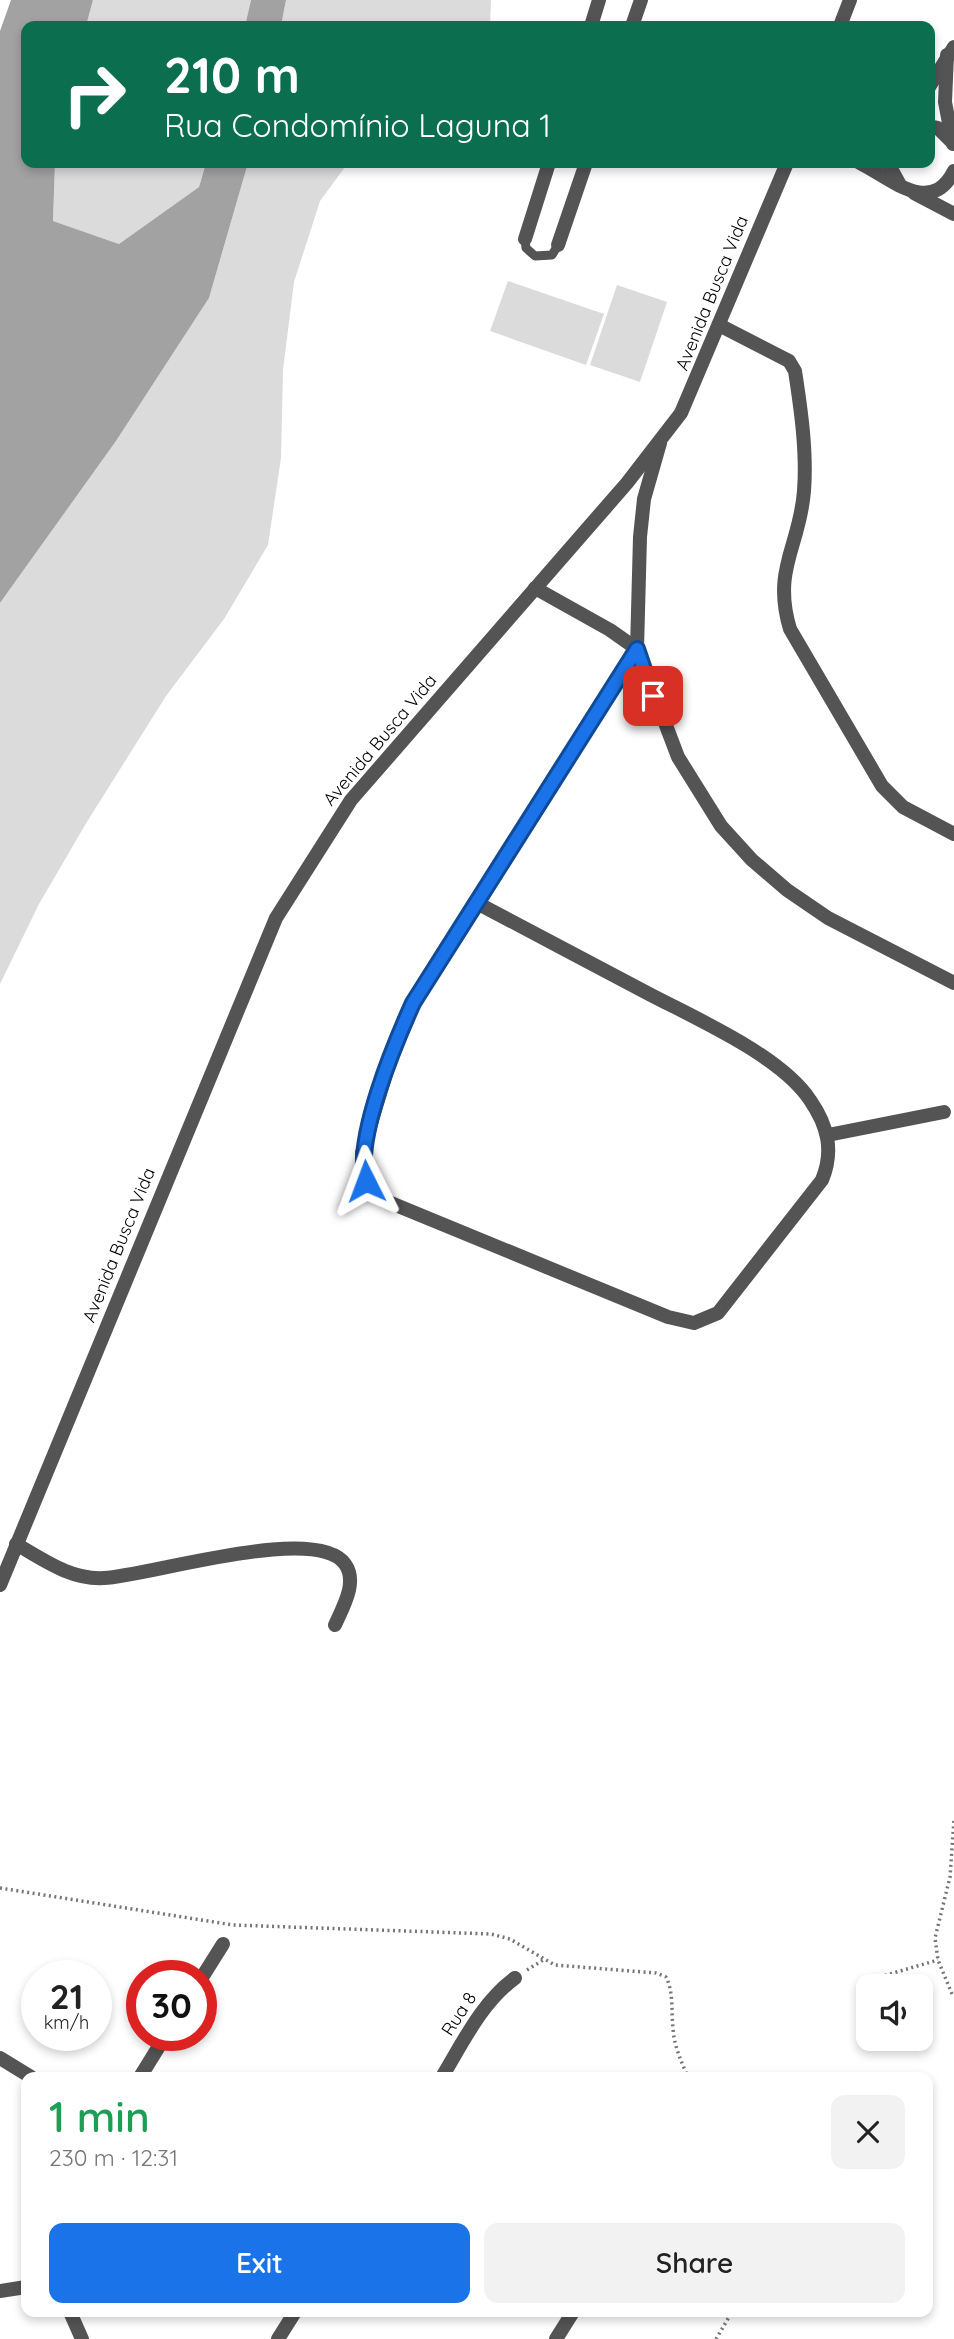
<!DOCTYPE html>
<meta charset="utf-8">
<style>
:root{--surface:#fff;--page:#f2f2f2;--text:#222;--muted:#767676;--accent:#1a73e8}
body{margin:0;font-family:Quicksand,sans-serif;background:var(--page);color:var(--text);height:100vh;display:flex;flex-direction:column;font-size:26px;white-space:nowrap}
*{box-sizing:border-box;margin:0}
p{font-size:23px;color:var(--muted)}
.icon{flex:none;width:38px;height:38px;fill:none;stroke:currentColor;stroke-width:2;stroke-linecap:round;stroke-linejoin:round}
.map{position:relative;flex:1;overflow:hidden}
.panel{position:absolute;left:21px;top:2072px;width:912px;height:245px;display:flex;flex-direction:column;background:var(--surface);border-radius:14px;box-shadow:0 4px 10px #0003}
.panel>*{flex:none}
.banner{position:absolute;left:21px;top:21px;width:914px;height:147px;border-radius:14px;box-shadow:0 4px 10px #0003;background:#0b6e4f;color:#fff;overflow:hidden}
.tools{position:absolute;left:856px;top:1974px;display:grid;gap:14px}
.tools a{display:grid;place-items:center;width:77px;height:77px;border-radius:14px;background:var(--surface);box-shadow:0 4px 10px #0003;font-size:35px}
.speed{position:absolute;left:21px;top:1960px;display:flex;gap:14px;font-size:35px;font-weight:700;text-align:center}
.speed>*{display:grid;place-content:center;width:91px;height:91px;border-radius:50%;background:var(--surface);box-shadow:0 4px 10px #0003;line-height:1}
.speed small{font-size:18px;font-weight:400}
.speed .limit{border:10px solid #d22;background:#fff;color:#111}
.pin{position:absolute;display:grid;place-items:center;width:60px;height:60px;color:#fff;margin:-30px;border-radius:14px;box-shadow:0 4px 10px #0006}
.me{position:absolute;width:77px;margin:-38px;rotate:357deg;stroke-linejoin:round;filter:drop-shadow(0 0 5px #0008)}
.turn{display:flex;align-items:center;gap:24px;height:147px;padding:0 28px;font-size:32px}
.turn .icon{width:91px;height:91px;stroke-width:2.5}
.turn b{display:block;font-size:49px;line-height:60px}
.round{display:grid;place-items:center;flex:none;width:74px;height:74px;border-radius:14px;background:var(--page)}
.head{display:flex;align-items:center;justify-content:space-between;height:119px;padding:0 28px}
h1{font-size:42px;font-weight:600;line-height:52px;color:#1e9e55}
.cta{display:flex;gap:14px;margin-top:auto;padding:14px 28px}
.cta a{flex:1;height:80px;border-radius:14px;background:var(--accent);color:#fff;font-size:28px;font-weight:600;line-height:80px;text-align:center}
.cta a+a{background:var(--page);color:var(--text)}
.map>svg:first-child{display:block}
</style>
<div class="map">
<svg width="954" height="2339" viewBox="0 0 954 2339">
<rect width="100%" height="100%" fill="#fff"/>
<g fill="#dbdbdb">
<path d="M93,0H251L245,26H86Z"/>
<path d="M286,0H491L490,26H281Z"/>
<path d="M55,163H206L199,187L119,244L53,221Z"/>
<path d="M248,163H348L320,201L294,282L283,370L281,458L268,545L224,619L166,696L85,825L39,904L0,984V603L116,441L209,298Z"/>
<path d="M508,281L604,314L586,365L490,331Z"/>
<path d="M617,285L667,302L640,382L590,365Z"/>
</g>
<g fill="#a2a2a2">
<path d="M11,0H93L86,26H26V163H55L53,221L119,244L199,187L206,163H248L209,298L116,441L0,603V31Z"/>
<path d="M251,0H286L281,26H245Z"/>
</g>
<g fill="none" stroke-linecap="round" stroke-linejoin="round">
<g stroke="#767676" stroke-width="3.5" stroke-dasharray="2 3.5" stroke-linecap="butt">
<path d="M0,1888L233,1925L491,1934L510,1939L555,1965L656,1973L666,1977C674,1993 671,2011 673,2028C674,2046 681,2061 688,2077"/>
<path d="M527,1970L543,1960"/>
<path d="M869,1980L938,1960"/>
<path d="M952,1994L938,1960L935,1938L950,1877L954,1820"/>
<path d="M716,2339L732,2312"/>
</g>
<path stroke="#545454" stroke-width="9" d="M525,239L526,248L535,256L552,255L558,245"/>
<g stroke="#545454" stroke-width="14">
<path d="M591,26L599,0"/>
<path d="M632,26L641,0"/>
<path d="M947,55L945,102L953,144"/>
<path d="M929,87L954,47"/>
<path d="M929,126L938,128L952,142"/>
<path d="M860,163C890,178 931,217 954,171"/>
<path d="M888,163L899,183"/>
<path d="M914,193L954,214"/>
<path d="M525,239L549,163"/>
<path d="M558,245L586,163"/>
<path d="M719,325L789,361L795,371C801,410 807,452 804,491C800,546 772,569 790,629L882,786L903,807L954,834"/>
<path d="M660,443L644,499L640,537L637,649L678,757L721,826L752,860L787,890L828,918L954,983"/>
<path d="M535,588L610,630L637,649"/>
<path d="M475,902C534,933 592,964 651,995C697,1019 781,1056 810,1100C828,1126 834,1151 822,1180L718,1313L694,1323L668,1317L386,1201L366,1181L362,1153L395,1044L413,1003L637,649"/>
<path d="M828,1135L944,1112"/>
<path d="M16,1544C44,1560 71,1580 104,1578C149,1576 316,1523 345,1564C358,1582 343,1607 335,1625"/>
<path d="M201,1979L223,1944"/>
<path d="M0,2058L31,2077"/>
<path d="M140,2077L166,2035"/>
<path d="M442,2077C463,2042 482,2002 515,1978"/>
<path d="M0,2291L26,2287"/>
<path d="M70,2312L82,2339"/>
<path d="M278,2339L295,2312"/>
<path d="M556,2339L573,2312"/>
</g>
<g stroke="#545454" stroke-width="14">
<path d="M840,26L850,0"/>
<path d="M0,1585L276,918L351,800L627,483L681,413L787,163"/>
</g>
</g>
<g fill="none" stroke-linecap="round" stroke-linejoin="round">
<defs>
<path id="route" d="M366,1181C354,1140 395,1043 413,1003L637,649L653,696"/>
</defs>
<use href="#route" stroke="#114b97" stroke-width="18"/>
<use href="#route" stroke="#1a73e8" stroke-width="12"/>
</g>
<g text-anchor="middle" stroke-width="6" stroke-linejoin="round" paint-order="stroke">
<g font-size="18" fill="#000" stroke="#fff">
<text transform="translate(712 293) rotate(-68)" y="6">Avenida Busca Vida</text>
<text transform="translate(380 740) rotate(-50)" y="6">Avenida Busca Vida</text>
<text transform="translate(119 1245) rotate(-68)" y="6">Avenida Busca Vida</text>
<text transform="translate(459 2014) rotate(-57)" y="6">Rua 8</text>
</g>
</g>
</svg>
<div class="tools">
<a><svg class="icon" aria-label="sound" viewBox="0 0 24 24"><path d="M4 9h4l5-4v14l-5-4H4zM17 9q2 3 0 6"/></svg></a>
</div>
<div class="speed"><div>21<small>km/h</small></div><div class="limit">30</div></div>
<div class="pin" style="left:653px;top:696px;background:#d93025"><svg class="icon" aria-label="arrive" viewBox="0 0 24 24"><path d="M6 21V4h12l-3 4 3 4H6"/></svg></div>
<svg class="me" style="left:366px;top:1181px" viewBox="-20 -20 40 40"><path d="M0-17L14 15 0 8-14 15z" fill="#1a73e8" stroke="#fff" stroke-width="4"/></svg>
<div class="banner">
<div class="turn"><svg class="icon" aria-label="right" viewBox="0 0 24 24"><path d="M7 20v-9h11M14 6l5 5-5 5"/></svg><div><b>210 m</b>Rua Condomínio Laguna 1</div></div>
</div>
<section class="panel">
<div class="head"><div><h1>1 min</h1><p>230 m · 12:31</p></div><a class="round"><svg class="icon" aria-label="close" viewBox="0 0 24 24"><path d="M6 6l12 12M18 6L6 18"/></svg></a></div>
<div class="cta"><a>Exit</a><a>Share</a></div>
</section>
</div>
